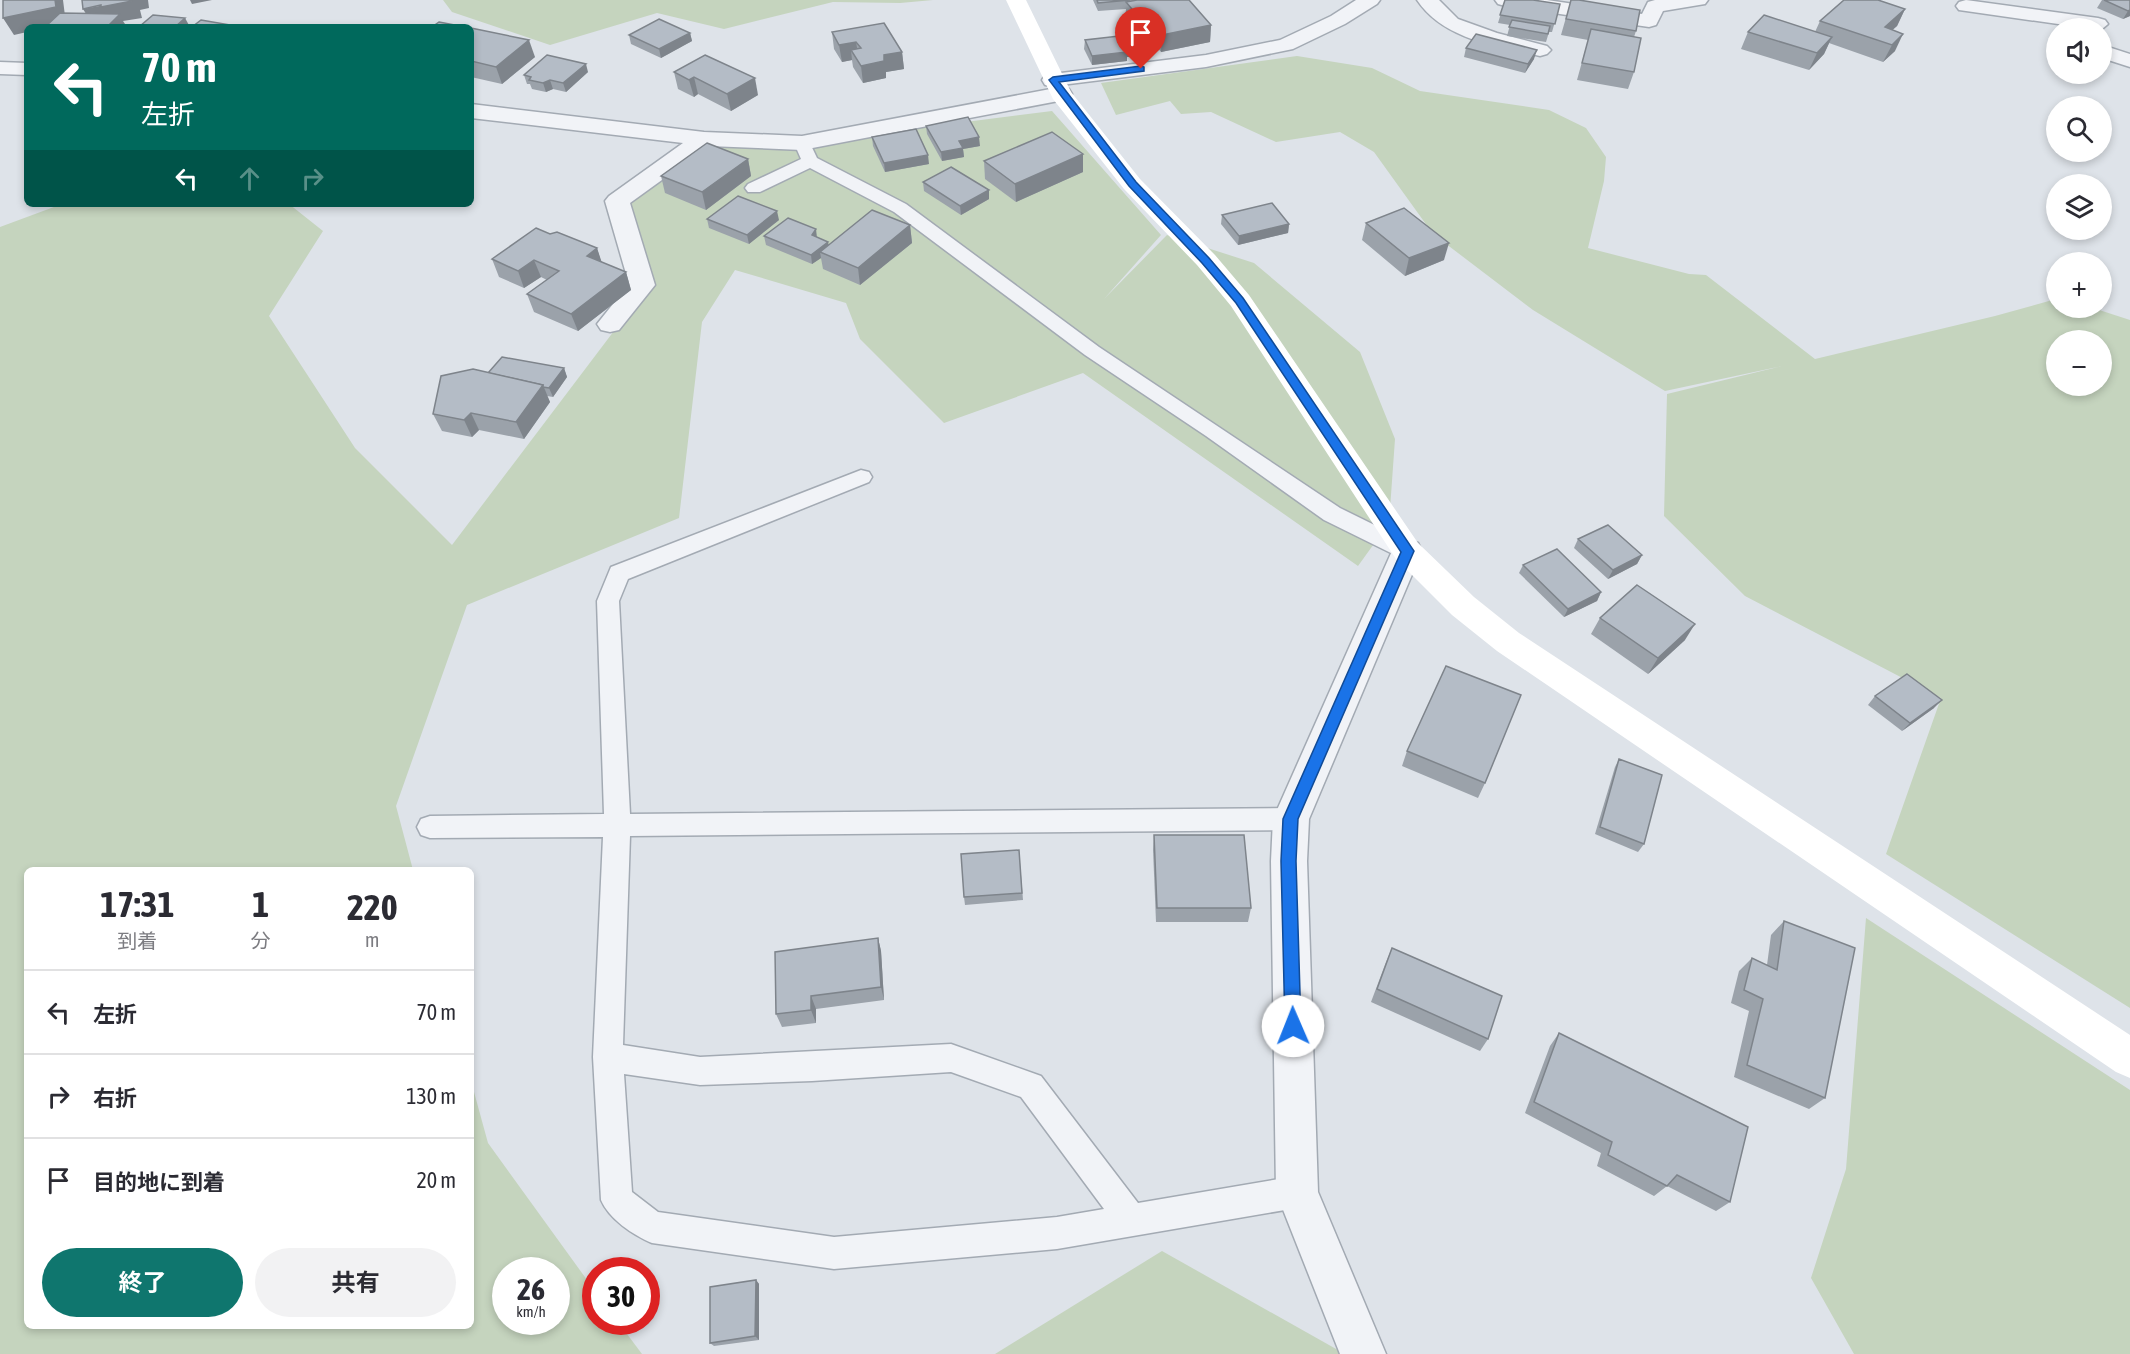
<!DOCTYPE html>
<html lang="ja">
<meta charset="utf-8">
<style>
:root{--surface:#fff;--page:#f2f2f3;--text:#2b2b33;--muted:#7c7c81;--line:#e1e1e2;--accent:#0f766e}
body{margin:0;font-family:"Asap Condensed","Noto Sans JP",sans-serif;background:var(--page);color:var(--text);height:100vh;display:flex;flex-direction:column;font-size:22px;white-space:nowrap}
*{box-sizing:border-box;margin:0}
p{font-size:20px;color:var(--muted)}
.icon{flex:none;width:33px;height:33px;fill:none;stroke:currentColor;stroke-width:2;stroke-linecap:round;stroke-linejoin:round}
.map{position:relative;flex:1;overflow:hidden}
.sheet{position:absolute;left:24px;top:867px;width:450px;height:462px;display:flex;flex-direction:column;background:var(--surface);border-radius:9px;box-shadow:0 3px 9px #0003}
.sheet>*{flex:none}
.hud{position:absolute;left:24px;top:24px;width:450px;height:183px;border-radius:9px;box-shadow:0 3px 9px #0003;background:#00695c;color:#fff;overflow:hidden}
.fabs{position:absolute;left:2046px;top:18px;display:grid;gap:12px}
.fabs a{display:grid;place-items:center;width:66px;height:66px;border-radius:50%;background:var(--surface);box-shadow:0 3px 9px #0003;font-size:30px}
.speed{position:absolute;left:492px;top:1257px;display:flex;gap:12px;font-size:30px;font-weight:700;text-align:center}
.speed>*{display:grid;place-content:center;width:78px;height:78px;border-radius:50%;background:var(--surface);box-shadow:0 3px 9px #0003;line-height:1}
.speed small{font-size:15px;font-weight:400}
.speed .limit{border:9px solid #d22;background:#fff;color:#111}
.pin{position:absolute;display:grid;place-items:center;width:51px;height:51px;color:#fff;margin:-62px -26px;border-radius:50% 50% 50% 0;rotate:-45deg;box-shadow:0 0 6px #0007}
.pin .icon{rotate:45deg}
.me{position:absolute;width:66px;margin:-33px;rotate:359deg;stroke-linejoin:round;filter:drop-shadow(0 0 4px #0008)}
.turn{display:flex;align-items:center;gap:21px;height:126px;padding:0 18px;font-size:27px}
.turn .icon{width:78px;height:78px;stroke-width:2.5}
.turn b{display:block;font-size:42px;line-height:51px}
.lanes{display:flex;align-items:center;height:57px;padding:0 18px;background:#0003;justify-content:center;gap:30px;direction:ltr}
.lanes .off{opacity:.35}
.eta{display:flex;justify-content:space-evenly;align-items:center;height:102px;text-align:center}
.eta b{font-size:36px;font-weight:700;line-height:42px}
.button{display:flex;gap:12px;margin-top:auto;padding:12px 18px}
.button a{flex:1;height:69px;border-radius:36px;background:var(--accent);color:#fff;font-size:24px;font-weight:700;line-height:69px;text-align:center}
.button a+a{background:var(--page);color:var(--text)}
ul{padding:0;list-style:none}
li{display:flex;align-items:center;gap:18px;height:84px;padding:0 18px;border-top:2px solid var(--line)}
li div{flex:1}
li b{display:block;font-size:22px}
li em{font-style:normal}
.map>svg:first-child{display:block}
</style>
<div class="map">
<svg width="2130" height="1354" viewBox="0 0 2130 1354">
<rect width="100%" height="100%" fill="#dee3e9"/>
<g fill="#c5d4be" fill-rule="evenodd">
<path d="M443,0H933L900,3L833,2L724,29L657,13L550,45L452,12Z"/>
<path d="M1297,56L1372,68L1420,91L1549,110L1586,128L1606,157L1604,181L1588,248L1689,274L1706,275L1815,359L1995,316L2056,299V308H2093L2130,320V1008L1886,854L1941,698L1745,596L1664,516L1667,394L1782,366L1665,391L1533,310L1433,234L1374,152L1340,132L1276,142L1211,112L1181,114L1170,101L1116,115L1101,83ZM2056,340H2102V386H2056Z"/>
<path d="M1052,111L1161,235L1104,299L1167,235L1254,263L1360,352L1395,439L1389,523L1358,566L1083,373L944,423L860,339L846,303L735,270L702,322L679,518L467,605L396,806L413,870H27V1326H471V1081L488,1143L595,1291L596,1322H618L642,1354H0V227L62,204H289L323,231L269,316L355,448L452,545L651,282L636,233L634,214L620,199L699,142L802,143ZM506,1270H556V1322H506Z"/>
<path d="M1866,918L2130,1090V1354H1854L1811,1278L1846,1169Z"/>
<path d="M1162,1251L1345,1354H995Z"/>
</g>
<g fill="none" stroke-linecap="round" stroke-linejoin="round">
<defs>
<g id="lane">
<path d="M802,138L808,139L817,158L906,204L1099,347L1340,508L1415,545L1418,551L1415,557L1407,559L1399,557L1324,520L1206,436L1085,355L894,212L810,168L760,192H748L745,188L748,184L801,159L794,143Z"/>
<path d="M861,470L869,472L872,477L869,482L628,579L619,601L630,814L1291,808L1300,811L1304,819L1300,827L1291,830L630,836L623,1045L700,1057L951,1044L1041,1076L1138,1203L1297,1176L1308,1181L1313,1192L1308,1203L1297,1208L1057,1249L834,1269L652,1243C633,1235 609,1219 601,1200L593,1057L603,837L430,838L421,835L417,827L421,819L430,816L604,814L597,601L611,567ZM951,1072L1021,1097L1104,1209L1057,1217L834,1237L658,1212L632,1192L624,1074L700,1085L812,1081Z"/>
</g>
<g id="street">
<path d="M1356,0H1380L1377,4L1345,24L1293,49L1206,67L1053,86L1045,85L1042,80L1045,75L1053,74L1206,55L1280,40L1331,16Z"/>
<path d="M1417,0H1439L1458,19L1497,33L1547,46L1551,50L1547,54L1540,56C1497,46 1444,40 1417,0Z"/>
<path d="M1495,0H1547L1642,14L1648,2L1655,0H1708L1705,4L1663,11L1656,25L1649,27L1505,6L1498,4Z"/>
<path d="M1966,0L2098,18L2105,20L2108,24L2102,29L2086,28L1959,10L1956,6L1959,2Z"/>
<path d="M2102,45L2130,54V67L2102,58Z"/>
<path d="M0,62L27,63V75L0,74Z"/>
<path d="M1061,87L1069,89L1072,94L1069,99L802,150L709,146L630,203L655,285L619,330L610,332L601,330L597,324L629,284L605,201L609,196L683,143L471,118V104L704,132L802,136Z"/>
<path d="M1407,540L1418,543L1422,551L1309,819L1307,861L1318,1192L1386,1354H1340L1276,1192L1271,861L1273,819L1392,551L1396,543Z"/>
</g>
</defs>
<use href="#lane" stroke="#a3aab3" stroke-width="3"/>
<use href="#street" stroke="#a3aab3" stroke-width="3"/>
<use href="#lane" fill="#f1f3f7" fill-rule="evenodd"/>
<use href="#street" fill="#f1f3f7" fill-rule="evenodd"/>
<path fill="#fff" fill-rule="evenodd" d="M1006,0H1026L1071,92L1140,179L1215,255L1249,295L1418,543L1474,597L1519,633L2130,1035V1078L2116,1072L1497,651L1452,615L1396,559L1231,306L1197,265L1124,189L1053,99Z"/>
</g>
<g fill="#9ba2aa">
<path d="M1093,0H1189L1211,25L1210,42L1161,52L1154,43L1146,44L1125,19L1126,9L1098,11Z"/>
<path d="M1505,0L1560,4L1552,32H1549L1546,42L1507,36L1510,25L1498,23Z"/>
<path d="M1571,0L1636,31L1634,37V72L1628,89L1577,80L1588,40L1561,35Z"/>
<path d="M2102,0H2130V16L2123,19L2097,8Z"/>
<path d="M1905,9L1897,26L1892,30L1895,51L1883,62L1829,43L1824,54L1809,70L1741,49L1748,32H1815L1820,21Z"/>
<path d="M471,28L535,57L502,84L471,77Z"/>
<path d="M832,32L902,52L904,69L886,72V78L863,83L853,67L852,60L842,62L834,49Z"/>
<path d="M690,33L692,41L661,58L631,44L629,35Z"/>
<path d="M1085,40L1122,43L1141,55L1127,57V61L1092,65L1084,49Z"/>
<path d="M1466,48L1534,59L1525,73L1464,57Z"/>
<path d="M588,72L566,92L553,89L546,92L532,89L530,84H527L524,75Z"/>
<path d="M674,72L758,95L731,111L698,94L694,97L678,89Z"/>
<path d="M926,126L980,146L963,149L964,157L942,161L927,134Z"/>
<path d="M872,137L929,164L885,172L873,146Z"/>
<path d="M748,159L751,176L706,210L665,193L661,176Z"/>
<path d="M984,161L1083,172L1016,202L985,179Z"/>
<path d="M923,182L989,190V199L961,215L924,191Z"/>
<path d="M1222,215L1289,224L1288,233L1238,245L1221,224Z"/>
<path d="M707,219L779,220L749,244L709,228Z"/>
<path d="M1366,223L1444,260L1405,276L1362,240Z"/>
<path d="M910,225L912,243L860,285L823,269L821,258L812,264L766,245L764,236L817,237L829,245Z"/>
<path d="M550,234L597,248L601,262L626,272L631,290L578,331L534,312L527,294L547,280L541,277L524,288L499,277L492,259Z"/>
<path d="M564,368L567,377L553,397L547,396L550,402L524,439L479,430L472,437L442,431L433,414L488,373Z"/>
<path d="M1578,539L1642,555L1637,564L1608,579L1574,548Z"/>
<path d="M1523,565L1601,592L1597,601L1564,617L1519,573Z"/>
<path d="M1600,618L1685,640L1648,674L1591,634Z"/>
<path d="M1875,696L1934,708L1902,731L1868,705Z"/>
<path d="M1407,751L1485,783L1478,798L1402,766Z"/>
<path d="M1619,759L1644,844L1638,852L1595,834L1615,767Z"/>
<path d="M1154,835L1251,908L1248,922H1156L1153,850Z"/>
<path d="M1019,850L1023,900L965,905L964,897Z"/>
<path d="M1784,921L1825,1098L1809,1109L1734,1077L1749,1011L1731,1003L1739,971L1752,958L1767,965L1771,935Z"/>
<path d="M878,938L881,951L884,1000L816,1009V1023L782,1027L776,1014Z"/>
<path d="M1392,948L1488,1039L1480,1051L1371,1002L1386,962Z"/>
<path d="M1559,1033L1730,1202L1716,1211L1667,1186L1654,1196L1597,1166L1601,1153L1525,1113L1550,1046Z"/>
<path d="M756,1280L759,1284V1340L714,1346L710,1343Z"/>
</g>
<g fill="#7e848b">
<path d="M55,0H63L66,24L51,27H27V32L14,35L3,18Z"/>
<path d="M132,0H148L149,8L140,10L142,18L123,21L127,27H107L93,25L83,9Z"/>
<path d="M190,0H212L192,4Z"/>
<path d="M1905,9L1897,26L1880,41L1885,27Z"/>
<path d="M2130,10V16L2123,19L2128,11Z"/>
<path d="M185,18L190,27H175Z"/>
<path d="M1211,25L1210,42L1161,52L1162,35Z"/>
<path d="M1155,26L1154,43L1146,44L1147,27Z"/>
<path d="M690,33L692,41L661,58L659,49Z"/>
<path d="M1903,34L1895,51L1883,62L1892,45Z"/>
<path d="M1832,37L1824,54L1809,70L1817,53Z"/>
<path d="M529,40L535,57L502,84L496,67Z"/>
<path d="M856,42L859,59L851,50L852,60L842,62L839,45Z"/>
<path d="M1141,47V55L1127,57V61L1092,65V56L1125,49Z"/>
<path d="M1537,50L1534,59L1525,73L1528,64Z"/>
<path d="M902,52L904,69L886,72V78L863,83L861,66L884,55Z"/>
<path d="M586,64L588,72L566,92L563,83Z"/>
<path d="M694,77L698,94L694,97L689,80Z"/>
<path d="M755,78L758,95L731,111L727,94Z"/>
<path d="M550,80L553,89L546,92L543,83Z"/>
<path d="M979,137L980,146L963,149L964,157L942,161L941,152L959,141Z"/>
<path d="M1083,154V172L1016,202L1015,184Z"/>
<path d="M928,155L929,164L885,172L884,163Z"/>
<path d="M748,159L751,176L706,210L702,192Z"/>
<path d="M989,190V199L961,215L960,206Z"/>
<path d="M777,211L779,220L749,244L747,235Z"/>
<path d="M1289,224L1288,233L1238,245L1239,236Z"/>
<path d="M910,225L912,243L860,285L858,268Z"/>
<path d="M816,229L817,238L812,235Z"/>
<path d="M828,242L830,251L820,252L821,258L812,264L811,255Z"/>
<path d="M1449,243L1444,260L1405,276L1409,258Z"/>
<path d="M597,248L603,266L587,256Z"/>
<path d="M534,260L541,277L524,288L518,271Z"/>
<path d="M626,272L631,290L578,331L571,314Z"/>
<path d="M564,368L567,377L553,397L549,388Z"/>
<path d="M543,385L550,402L524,439L516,422Z"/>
<path d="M471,413L479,430L472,437L464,420Z"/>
<path d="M1642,555L1637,564L1608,579L1613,570Z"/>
<path d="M1601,592L1597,601L1564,617L1568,609Z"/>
<path d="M1695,624L1685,640L1648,674L1658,658Z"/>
<path d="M1942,700L1934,708L1902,731L1910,723Z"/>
<path d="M878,938L881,951L884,1000L881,987Z"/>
<path d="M811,996L816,1009V1023L811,1010Z"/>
<path d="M756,1280L759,1284V1340L755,1336Z"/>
</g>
<g fill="#b4bcc6" stroke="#7e848b" stroke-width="1.5">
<path d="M3,0H55L56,7L3,18Z"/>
<path d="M82,0H132V1L101,7V5L83,9Z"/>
<path d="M1097,0H1130L1098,3Z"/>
<path d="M1137,0H1189L1211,25L1162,35L1155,26L1147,27L1126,2Z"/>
<path d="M1505,0H1533L1560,4L1555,24L1500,15Z"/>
<path d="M1571,0H1579L1640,10L1636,31L1566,19Z"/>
<path d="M1844,0H1878L1905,9L1885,27L1903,34L1892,45L1820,21Z"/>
<path d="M2104,0H2130V10L2128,11Z"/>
<path d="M60,13L120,14L107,27H45Z"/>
<path d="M153,15L185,18L175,27H133L134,26H140Z"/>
<path d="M1764,15L1832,37L1817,53L1748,32Z"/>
<path d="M659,19L690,33L659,49L629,35Z"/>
<path d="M201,20L230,25L228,27H192Z"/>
<path d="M1512,20L1550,26L1548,34L1509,27Z"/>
<path d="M439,22L465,27H432Z"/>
<path d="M884,23L902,52L884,55V61L861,66L851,50L861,48L856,42L839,45L832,32Z"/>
<path d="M471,28L529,40L496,67L471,61Z"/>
<path d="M1591,29L1641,38L1634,72L1582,63Z"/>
<path d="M1476,34L1537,50L1528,64L1466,48Z"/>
<path d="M1119,36L1122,43L1138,41L1141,47L1125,49L1127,52L1092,56L1085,40Z"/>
<path d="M547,55L586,64L563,83L550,80L543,83L529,80L531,77L524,75Z"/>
<path d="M705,55L755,78L727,94L694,77L689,80L674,72Z"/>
<path d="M968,117L979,137L959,141L963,148L941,152L926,126Z"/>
<path d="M916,129L928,155L884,163L872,137Z"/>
<path d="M1052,132L1083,154L1015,184L984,161Z"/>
<path d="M707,143L748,159L702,192L661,176Z"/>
<path d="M951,167L989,190L960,206L923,182Z"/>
<path d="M738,196L777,211L747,235L707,219Z"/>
<path d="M1272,203L1289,224L1239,236L1222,215Z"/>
<path d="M1404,208L1449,243L1409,258L1366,223Z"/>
<path d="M872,210L910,225L858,268L820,252Z"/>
<path d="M788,218L816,229L812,235L828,242L811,255L764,236Z"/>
<path d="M536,228L550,234L557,232L597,248L587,256L626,272L571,314L527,294L559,271L534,260L518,271L492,259Z"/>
<path d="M502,357L564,368L549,388L543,387V385L488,373Z"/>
<path d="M473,369L543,385L516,422L471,413L464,420L433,414L441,376Z"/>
<path d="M1608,525L1642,555L1613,570L1578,539Z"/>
<path d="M1557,549L1601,592L1568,609L1523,565Z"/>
<path d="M1637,585L1695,624L1658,658L1600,618Z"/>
<path d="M1446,666L1521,695L1485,783L1407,751Z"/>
<path d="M1907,674L1942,700L1910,723L1875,696Z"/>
<path d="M1619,759L1662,775L1644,844L1600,827Z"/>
<path d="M1154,835H1244L1251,908H1157Z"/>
<path d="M1019,850L1022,893L964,897L961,854Z"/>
<path d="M1784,921L1855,948L1825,1098L1747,1065L1763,999L1744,990L1752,958L1777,970Z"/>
<path d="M878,938L881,987L811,996V1010L776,1014L775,952Z"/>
<path d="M1392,948L1502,996L1488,1039L1377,989Z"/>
<path d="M1559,1033L1748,1127L1730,1202L1677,1175L1667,1186L1608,1155L1612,1142L1534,1102Z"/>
<path d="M756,1280L755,1336L710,1343V1287Z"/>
</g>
<path fill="#1a73e8" stroke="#114b97" stroke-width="1.5" d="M1141,66L1144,67V71L1059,82L1136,182L1209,258L1243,298L1414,551L1298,819L1296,861L1301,1026L1299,1032L1293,1034L1287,1032L1285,1026L1281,861L1283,819L1401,552L1236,303L1202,263L1129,186L1049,80L1053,77Z"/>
</svg>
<div class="fabs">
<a><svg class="icon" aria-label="sound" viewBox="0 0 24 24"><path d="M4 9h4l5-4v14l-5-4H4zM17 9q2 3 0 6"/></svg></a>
<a><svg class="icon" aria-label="search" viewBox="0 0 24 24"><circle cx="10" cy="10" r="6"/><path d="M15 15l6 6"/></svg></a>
<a><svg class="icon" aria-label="layers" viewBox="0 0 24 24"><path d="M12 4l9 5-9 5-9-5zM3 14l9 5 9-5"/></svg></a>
<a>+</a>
<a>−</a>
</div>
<div class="speed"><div>26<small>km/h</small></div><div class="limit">30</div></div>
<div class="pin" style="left:1141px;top:69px;background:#d93025"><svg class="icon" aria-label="arrive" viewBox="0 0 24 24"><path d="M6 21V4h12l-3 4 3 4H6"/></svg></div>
<svg class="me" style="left:1293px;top:1026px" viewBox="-20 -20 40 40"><circle r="19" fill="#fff"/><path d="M0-13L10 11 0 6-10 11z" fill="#1a73e8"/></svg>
<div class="hud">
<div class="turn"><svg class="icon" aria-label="left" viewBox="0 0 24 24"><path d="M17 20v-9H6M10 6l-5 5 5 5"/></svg><div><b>70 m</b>左折</div></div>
<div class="lanes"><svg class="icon" aria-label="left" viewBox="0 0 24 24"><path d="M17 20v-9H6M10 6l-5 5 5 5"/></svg><svg class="icon off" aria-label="ahead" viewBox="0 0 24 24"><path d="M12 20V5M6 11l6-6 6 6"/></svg><svg class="icon off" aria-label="right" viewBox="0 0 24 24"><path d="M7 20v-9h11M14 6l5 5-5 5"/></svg></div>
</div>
<section class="sheet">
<div class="eta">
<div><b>17:31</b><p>到着</p></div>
<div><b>1</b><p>分</p></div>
<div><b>220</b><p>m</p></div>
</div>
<ul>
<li><svg class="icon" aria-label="left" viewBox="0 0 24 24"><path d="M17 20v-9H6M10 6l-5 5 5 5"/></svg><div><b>左折</b></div><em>70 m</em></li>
<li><svg class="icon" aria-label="right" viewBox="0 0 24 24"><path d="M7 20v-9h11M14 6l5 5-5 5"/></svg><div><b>右折</b></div><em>130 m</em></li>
<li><svg class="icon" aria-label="arrive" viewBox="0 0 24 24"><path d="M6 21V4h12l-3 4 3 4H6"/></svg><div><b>目的地に到着</b></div><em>20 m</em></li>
</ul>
<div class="button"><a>終了</a><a>共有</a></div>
</section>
</div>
